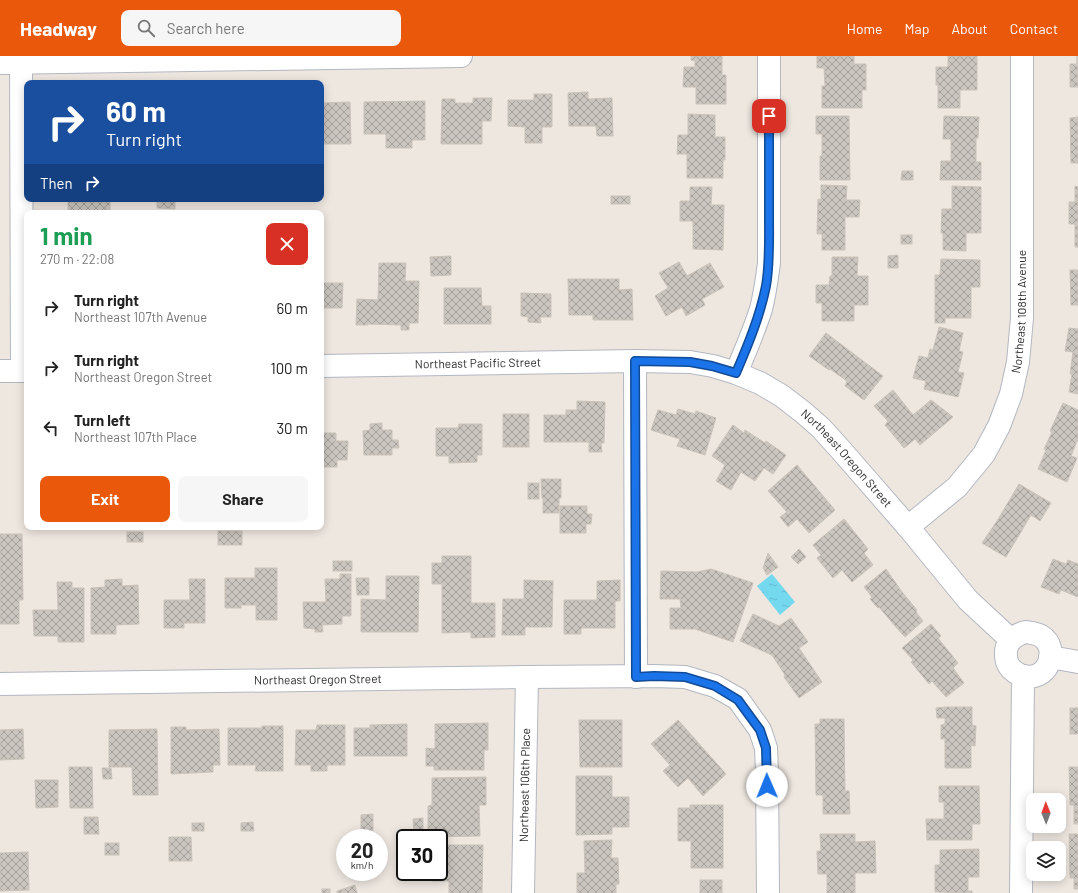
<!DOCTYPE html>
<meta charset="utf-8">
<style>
:root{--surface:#fff;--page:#f6f6f6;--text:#222;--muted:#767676;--accent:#ea580c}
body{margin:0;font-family:Barlow,sans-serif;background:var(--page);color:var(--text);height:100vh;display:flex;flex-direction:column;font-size:15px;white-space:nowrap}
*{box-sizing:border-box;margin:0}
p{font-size:13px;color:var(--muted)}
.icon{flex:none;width:22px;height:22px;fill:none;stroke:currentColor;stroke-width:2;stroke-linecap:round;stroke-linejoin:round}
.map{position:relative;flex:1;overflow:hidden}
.sheet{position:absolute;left:24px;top:154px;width:300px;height:320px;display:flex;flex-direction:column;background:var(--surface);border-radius:8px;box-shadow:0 2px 10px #0003}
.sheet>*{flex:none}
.guide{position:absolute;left:24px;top:24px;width:300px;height:122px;border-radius:8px;box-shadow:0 2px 10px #0003;background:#1a4fa0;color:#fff;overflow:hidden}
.needle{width:26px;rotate:359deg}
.buttons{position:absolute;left:1026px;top:737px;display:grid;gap:8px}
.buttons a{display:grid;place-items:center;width:40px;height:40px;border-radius:8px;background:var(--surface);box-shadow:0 2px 10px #0003;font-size:20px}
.speed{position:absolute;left:336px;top:773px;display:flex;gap:8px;font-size:20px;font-weight:700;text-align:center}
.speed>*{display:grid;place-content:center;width:52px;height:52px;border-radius:50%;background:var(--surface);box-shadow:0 2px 10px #0003;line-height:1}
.speed small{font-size:10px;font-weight:400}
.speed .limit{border:2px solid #111;border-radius:6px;background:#fff;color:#111}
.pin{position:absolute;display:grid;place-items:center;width:34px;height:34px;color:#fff;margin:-17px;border-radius:8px;box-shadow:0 2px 6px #0006}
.me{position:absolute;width:44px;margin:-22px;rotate:359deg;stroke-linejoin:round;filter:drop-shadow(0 0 3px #0008)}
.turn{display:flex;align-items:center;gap:14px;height:84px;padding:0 16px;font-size:18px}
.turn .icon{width:52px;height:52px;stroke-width:2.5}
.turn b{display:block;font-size:28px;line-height:34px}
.then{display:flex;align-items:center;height:38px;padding:0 16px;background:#0003;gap:8px;font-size:15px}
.round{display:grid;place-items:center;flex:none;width:42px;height:42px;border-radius:8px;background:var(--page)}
.summary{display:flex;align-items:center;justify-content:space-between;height:68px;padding:0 16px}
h1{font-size:24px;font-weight:700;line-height:30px;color:#1e9e55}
.cta{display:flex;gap:8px;margin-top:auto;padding:8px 16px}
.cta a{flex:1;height:46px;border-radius:8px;background:var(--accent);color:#fff;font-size:16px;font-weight:700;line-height:46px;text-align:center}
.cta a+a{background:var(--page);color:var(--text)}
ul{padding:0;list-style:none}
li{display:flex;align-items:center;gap:12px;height:60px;padding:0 16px}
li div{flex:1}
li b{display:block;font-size:15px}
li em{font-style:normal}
header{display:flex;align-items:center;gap:24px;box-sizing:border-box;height:56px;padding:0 20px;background:var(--accent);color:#fff}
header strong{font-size:19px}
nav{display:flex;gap:22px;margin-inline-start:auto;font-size:14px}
.search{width:280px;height:36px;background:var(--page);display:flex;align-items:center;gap:10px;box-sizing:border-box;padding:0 14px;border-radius:8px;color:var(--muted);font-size:15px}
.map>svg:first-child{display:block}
</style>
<header>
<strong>Headway</strong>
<div class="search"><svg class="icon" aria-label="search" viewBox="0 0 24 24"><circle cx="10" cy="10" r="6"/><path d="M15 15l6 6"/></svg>Search here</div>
<nav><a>Home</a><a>Map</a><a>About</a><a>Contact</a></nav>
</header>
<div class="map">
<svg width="1078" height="837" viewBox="0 0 1078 837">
<defs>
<pattern id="water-ripples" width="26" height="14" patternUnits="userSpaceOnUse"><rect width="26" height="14" fill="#74d8ef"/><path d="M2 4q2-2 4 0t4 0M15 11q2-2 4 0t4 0" fill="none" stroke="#65bacd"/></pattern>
<pattern id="building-cross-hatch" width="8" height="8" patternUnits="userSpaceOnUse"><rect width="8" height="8" fill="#cac5be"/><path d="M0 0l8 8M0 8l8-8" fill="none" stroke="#a4a09b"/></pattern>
</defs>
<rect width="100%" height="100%" fill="#eee7e0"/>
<path fill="url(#water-ripples)" d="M772,518L795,546L780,559L757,530Z"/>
<g fill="url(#building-cross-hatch)" stroke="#cac3b9">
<path d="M691,0H722V19H726V48H696V31H683L684,11H695V5L691,4Z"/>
<path d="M817,0H854V8H866V34H862V52H822V30H825L824,12H817Z"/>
<path d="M948,0H977V34H960V52H938V29H936V11H948Z"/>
<path d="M1077,0L1078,31H1070V8H1077Z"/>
<path d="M588,36V43L612,42L613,80H597L596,70H569L568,37Z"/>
<path d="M534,38H552V71H542V87H525V71L508,70V44H534Z"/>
<path d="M473,42H492L491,65H482V88H441L442,43H455V47H473Z"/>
<path d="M425,45V84H412V92H386V78H364V46Z"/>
<path d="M350,46L351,88H321V47Z"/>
<path d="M688,58L715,59V81H725V104H723V122H687V98H677L678,79H688Z"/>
<path d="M816,60H849L850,124H820V100H822V78H816Z"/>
<path d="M944,60L979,61L978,82H976V106H981V124H940L941,105H951V83H943Z"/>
<path d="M1078,61V107H1071L1070,62Z"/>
<path d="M902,115H913V124H901Z"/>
<path d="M821,129L847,130L846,144H860L859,161H845V194H822V178H817L818,143L821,144Z"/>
<path d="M952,130L981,131V177H966V195L943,194V177H941L942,153H952Z"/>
<path d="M1075,130L1078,131V191H1075V168H1069V146H1075Z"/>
<path d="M690,131H712L711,149H724L723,194L693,193V165H680V145H690Z"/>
<rect x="611" y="140" width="19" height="8"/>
<path d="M68,143H110V156L68,157Z"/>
<path d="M157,143H175V153L157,152Z"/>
<rect x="901" y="179" width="11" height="9"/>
<path d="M898,199V212H888V200Z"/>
<path d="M451,200V219L431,220L430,201Z"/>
<path d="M832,201H858L857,220H868V249H854V265H822V247H816V229H829L830,220H832Z"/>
<path d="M941,203L980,204V231H971V262H945V267H935V219H940Z"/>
<path d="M679,206L687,220L710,207L724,231L702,243L705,249L686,260L682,251L666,260L655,240L668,232L659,217Z"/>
<path d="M379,207H406L405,225H419L418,267H409V274H401V269L368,268V269H356L357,243L378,244Z"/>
<path d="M1070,214H1078V249H1071Z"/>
<path d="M568,223H619V234L632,233L633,264H593V259H569Z"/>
<path d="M321,227H343L342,252H321Z"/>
<path d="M444,232H481L482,250H491V268H444Z"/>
<path d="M521,237L551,238V261H540L541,267L528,266V261L521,260Z"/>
<path d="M939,271L963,277L959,295L963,296L958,316L964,317L958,341L924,333L926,325L913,322L919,300L928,302L930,293L933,294Z"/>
<path d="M1069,272L1078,273V338L1069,336L1072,318H1070L1073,296L1065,295Z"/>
<path d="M826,277L883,320L864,344L845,330L847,325L830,313L829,314L809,300Z"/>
<path d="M893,334L913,359L931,344L953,361L920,389L915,383L904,392L885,369L888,365L874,350Z"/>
<path d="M577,345L605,346L604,387H601L602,396H589V386H544V359H566V354H577Z"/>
<path d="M1063,347L1078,354V385H1077L1071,400L1077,402L1067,426L1038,413L1046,394L1044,393L1052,376L1050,375Z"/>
<path d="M678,353L695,358L696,355L716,362L705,399L677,390L680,383L651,374L658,354L676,359Z"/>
<rect x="503" y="358" width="26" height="33"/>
<path d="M382,367V374H392V384H398L399,392H392V399H364L363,375L370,374V368Z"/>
<path d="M459,368H482V399H477V406L449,407V400H436V372H458Z"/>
<path d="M733,369L744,377L745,374L765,387L766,385L786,399L773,418L764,412L755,425L741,416L731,434L716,425L725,409L712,400Z"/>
<path d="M321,377H336V385H348L347,404H337V411H321Z"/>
<path d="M797,409L835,454L809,477L797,463L788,471L780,461L787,456L768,435Z"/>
<path d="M541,423H561V442H559V457H543V442H542Z"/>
<rect x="528" y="427" width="11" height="16"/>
<path d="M1019,428L1051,447L1040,465L1031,459L1006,501L982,487L997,465Z"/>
<path d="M560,450H587V458H592L591,468H586V477H560Z"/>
<path d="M844,463L868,493L864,497L873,509L852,526L842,514L833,522L817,502L821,499L813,489Z"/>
<rect x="218" y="475" width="24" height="14"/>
<rect x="127" y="476" width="16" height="10"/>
<path d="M0,478H22L23,544H19V568H0Z"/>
<path d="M799,493L806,501L798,508L791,501Z"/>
<path d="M768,497L778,511L767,519L763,512Z"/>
<path d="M442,500H471V547H495V581L471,582V576L442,577V528H432V507H442Z"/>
<path d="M1053,503L1066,508L1068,504L1078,508V541L1061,534L1059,538L1041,531Z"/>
<rect x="333" y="505" width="19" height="10"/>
<path d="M255,512H277V564H256V549H241V552H225V522H255Z"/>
<path d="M711,513L753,527L733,586L695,573H670V552H681L680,543H660L661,515L697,516Z"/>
<path d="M886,513L902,536L917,554L916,556L923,565L905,581L895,570L879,551L878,552L870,543L872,541L864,531Z"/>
<path d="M340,518H351V560H342V568L322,569L323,576H315V573L304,572L303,546H326L325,523H340Z"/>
<path d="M386,520H419L418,576H361V543L386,544Z"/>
<path d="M356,522H369V539H357Z"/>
<path d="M122,523V530L138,529L139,568L116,569V578H91V532L105,531V524Z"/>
<path d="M189,523H205V567H184V572H164V544H190Z"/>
<path d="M524,524L553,525L552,571H525V579H502L503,543H524Z"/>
<path d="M620,524V545H615V572H581V578H564V544H597V525Z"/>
<path d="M57,526H72V532H84V586H58V580H34L33,554H58Z"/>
<path d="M753,558L779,570L791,562L808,586L799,592L822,626L799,642L784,621L785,619L772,599L740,585Z"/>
<path d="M931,568L941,580L938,582L958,607L953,612L964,627L946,641L932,625L929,628L911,606L913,604L902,592Z"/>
<path d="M946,651H972V669L976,670L975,690L971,689V712H945V683H941V669L945,668V662H937L936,652Z"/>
<rect x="1070" y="652" width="8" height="26"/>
<path d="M820,663H844L845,735H849L850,758H823V739H816L815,668H820Z"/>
<path d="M579,664H622V711H580Z"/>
<path d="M678,664L726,718L703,740L688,722L678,731L663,715L670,709L651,688Z"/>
<path d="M488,667V694H484V714H434V710H426V692L435,693V668Z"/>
<path d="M407,668V700H354V672H370V669Z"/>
<path d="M317,669H345V709H327V715H311V709H295L296,674H316Z"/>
<path d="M262,670H283V715H255L256,709H228V672H262Z"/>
<path d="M171,671H186V674L219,673L220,709H213V716L171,718Z"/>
<path d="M23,673L24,703L0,704V674Z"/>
<path d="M157,673L158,739H133L132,711H109V674Z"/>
<path d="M69,711H92L93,752H70Z"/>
<path d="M1069,711H1078V768H1074V749H1070Z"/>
<path d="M102,712H111L112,723H103Z"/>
<path d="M576,720H612V741H629V771H612V778L576,779Z"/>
<path d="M486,721V749H479L480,780L428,781V750L432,749V722Z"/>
<path d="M35,724H58V751L36,752Z"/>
<path d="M939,730H979L980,768H972V784H927L926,763H944V746H939Z"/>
<path d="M690,749H723V812H691V785H678V752H690Z"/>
<path d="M373,758V775L361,776V759Z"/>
<path d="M84,761H98L99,778H84Z"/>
<path d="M423,762V776L414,777L413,763Z"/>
<path d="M253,766L254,775H241V767Z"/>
<rect x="192" y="767" width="12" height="8"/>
<path d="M820,778H855V786L875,785L876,817H855V837H827V818H818L817,795H821Z"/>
<path d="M1069,778H1078V833H1074V822H1070Z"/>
<path d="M169,781H191L192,805H169Z"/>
<path d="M612,784L611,802H618L619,828H616V837H577V817H585L584,785Z"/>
<rect x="105" y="787" width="14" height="12"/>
<path d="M439,789H483L482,837H449V825H432V816H439Z"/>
<path d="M979,793V821H968V835H972V837L935,836V809H940V794Z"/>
<path d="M28,796L29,834L0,835V797Z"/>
<rect x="700" y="824" width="22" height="13"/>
<path d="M355,829L357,837H337V835Z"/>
<rect x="322" y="833" width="8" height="4"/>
</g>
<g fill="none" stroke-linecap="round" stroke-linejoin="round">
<defs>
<g id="minor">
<path d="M21,0L22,315"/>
<path d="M0,7L461,0"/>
<path d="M635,305L636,621"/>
<path id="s1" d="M321,310L635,305L690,306L713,310L736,317L760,327L782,340L804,357L821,372L840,393L908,471L968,544L1011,584"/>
<path d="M0,315H27"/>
<path d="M736,317C745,296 754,275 761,253C765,238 767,222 769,207V0"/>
<path id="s2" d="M908,471L957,431L984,398L999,370L1011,338L1018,306L1022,262V0"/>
<path d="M1026,576C1031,577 1036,577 1041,580C1061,592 1048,629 1020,619C1014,616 1009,612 1007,606C1003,590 1010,580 1026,576Z"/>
<path d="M1050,601L1078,606"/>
<path id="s3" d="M0,628L527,621L654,620L685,621L715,630L738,643L760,674L766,692L767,715L768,837"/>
<path id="s4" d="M523,837L527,621"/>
<path d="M1021,837L1023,620"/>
</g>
</defs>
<use href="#minor" stroke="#b3b7c0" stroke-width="24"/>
<use href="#minor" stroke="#fff" stroke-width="22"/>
</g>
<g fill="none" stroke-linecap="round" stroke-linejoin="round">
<defs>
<path id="route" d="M767,730L766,692L760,674L738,644L715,630L685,621L654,620L636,621L635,305L690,306L712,310L736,317C748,289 760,260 766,230C770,207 769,184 769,160C769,127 769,93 769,60"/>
</defs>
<use href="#route" stroke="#114b97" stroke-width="10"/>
<use href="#route" stroke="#1a73e8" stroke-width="7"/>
</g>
<g text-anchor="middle" stroke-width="3" stroke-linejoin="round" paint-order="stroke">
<g font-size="12" fill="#2d2d2d" stroke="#fff">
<text dy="4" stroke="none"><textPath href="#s2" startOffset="255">Northeast 108th Avenue</textPath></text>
<text dy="4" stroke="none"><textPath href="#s1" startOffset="157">Northeast Pacific Street</textPath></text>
<text dy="4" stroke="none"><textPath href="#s1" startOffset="558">Northeast Oregon Street</textPath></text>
<text dy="4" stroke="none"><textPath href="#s3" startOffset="318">Northeast Oregon Street</textPath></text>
<text dy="4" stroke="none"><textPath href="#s4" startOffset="108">Northeast 106th Place</textPath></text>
</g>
</g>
</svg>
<div class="buttons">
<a><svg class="needle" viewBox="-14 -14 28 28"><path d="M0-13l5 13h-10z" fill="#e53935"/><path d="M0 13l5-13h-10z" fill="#767676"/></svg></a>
<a><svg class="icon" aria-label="layers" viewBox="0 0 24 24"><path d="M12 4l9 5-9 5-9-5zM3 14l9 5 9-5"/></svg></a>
</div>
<div class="speed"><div>20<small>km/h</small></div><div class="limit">30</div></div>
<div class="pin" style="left:769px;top:60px;background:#d93025"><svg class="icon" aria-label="arrive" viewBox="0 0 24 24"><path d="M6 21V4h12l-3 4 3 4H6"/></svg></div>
<svg class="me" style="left:767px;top:730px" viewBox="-20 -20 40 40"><circle r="19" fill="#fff"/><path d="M0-13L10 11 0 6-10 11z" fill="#1a73e8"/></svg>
<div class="guide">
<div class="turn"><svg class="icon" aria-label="right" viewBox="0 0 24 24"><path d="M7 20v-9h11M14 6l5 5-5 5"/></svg><div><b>60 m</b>Turn right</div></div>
<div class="then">Then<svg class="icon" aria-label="right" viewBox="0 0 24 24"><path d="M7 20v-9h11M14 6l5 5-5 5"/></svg></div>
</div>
<section class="sheet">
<div class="summary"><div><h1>1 min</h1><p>270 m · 22:08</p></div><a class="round" style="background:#d93025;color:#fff"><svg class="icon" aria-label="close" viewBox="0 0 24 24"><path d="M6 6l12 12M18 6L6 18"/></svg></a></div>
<ul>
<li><svg class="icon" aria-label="right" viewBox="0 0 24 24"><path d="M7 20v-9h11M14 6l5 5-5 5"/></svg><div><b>Turn right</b><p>Northeast 107th Avenue</p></div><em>60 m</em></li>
<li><svg class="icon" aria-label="right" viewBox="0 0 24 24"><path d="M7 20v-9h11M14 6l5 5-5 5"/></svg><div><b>Turn right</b><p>Northeast Oregon Street</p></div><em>100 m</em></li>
<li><svg class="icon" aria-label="left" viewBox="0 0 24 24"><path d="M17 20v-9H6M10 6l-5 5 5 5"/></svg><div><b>Turn left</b><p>Northeast 107th Place</p></div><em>30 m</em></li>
</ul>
<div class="cta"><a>Exit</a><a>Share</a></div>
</section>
</div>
